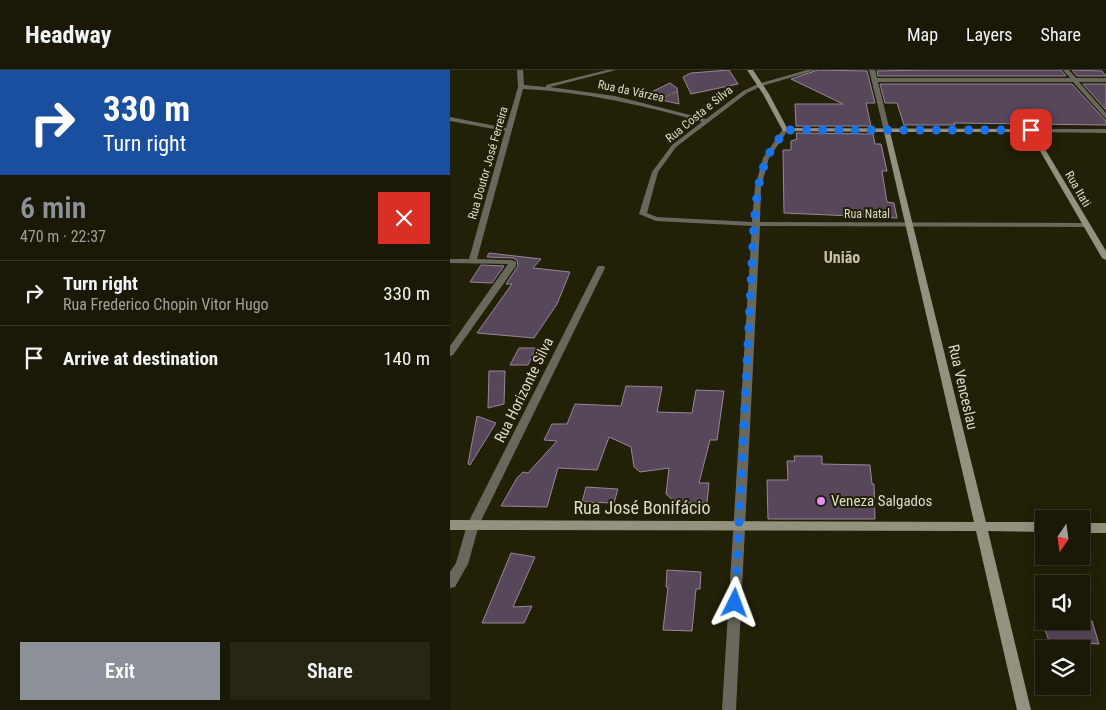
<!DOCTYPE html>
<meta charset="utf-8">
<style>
:root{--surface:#1a1806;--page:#272514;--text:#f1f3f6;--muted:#9fa09b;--line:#383728;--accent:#8c9099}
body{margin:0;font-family:"Roboto Condensed",sans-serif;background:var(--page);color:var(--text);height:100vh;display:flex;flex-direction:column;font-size:19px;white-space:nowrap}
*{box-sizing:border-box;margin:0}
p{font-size:16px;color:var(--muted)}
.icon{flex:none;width:28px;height:28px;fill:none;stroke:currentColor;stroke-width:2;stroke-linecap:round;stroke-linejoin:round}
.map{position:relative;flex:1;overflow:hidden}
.sheet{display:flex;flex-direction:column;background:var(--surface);width:450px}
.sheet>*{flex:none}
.top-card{background:#1a4fa0;color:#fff;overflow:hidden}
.needle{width:32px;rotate:193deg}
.fabs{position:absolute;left:585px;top:440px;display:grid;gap:10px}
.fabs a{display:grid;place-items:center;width:55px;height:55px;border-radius:0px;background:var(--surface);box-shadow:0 2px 12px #0003,0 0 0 1px var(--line);font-size:25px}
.pin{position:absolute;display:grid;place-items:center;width:42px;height:42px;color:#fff;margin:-21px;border-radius:10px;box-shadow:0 2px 8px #0006}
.me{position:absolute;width:55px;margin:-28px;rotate:3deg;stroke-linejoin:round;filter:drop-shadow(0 0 4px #0008)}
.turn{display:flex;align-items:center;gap:18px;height:105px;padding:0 20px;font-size:22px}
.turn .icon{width:65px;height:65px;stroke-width:2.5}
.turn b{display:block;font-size:35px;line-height:42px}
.round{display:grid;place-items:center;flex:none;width:52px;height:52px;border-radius:0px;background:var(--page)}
.head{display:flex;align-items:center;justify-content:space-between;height:85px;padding:0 20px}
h1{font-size:30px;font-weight:600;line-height:38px;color:var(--accent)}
.button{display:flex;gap:10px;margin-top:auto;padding:10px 20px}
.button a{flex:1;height:58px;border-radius:0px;background:var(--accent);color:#fff;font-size:20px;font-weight:600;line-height:58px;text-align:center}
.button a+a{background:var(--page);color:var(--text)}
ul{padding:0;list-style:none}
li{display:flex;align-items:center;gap:15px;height:65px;padding:0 20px;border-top:1px solid var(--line)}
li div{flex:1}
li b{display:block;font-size:19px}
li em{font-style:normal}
header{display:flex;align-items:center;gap:30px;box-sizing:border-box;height:70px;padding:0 25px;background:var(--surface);border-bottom:1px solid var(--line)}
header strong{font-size:24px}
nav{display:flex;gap:28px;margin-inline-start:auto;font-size:18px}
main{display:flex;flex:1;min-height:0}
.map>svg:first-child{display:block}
</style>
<header>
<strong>Headway</strong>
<nav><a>Map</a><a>Layers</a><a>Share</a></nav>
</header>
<main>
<section class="sheet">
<div class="top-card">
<div class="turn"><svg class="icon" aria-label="right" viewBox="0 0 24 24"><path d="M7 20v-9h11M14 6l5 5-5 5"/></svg><div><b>330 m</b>Turn right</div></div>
</div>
<div class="head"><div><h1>6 min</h1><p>470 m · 22:37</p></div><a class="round" style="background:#d93025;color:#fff"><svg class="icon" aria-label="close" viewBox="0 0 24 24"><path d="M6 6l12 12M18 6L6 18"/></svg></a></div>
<ul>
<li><svg class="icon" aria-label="right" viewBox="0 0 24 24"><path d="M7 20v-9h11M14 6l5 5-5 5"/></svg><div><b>Turn right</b><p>Rua Frederico Chopin Vitor Hugo</p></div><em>330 m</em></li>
<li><svg class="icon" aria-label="arrive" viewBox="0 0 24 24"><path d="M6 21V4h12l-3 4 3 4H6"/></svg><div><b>Arrive at destination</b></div><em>140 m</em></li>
</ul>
<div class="button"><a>Exit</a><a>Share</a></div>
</section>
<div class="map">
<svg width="656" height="640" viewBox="0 0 656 640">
<rect width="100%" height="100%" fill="#232008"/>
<g fill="#57475b" stroke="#98869c">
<path d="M279,0L288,14L241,24L233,7L241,3Z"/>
<path d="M368,0L417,1L425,33H416L421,56H346L345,34H393L341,9Z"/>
<path d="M475,0H611L616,6H428L427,1Z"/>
<path d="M622,0L652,1L656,6H627Z"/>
<path d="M220,13L227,18L229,34L193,26Z"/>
<path d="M430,14H622L656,51V55L504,53L505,55H454L447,33H435Z"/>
<path d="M633,14H656V40Z"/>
<path d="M346,63L423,64L425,74H431L437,101H432L437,132L444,133L447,148L334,143L333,80H341V71L347,69Z"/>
<path d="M39,183L91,189L83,198L120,202L107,234L84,268L27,263L62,214H56L68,196L67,190L63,188L37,187Z"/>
<path d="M31,195L54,196L42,213L20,212Z"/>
<path d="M69,278H86L78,295H60Z"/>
<path d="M39,301H55L54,334L38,338Z"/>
<path d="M176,316L212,317L207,342L242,343L246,320L274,321L267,370H260L249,413H259L257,433H226L216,424L219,398L190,402L184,397L181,377L159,367L147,400L108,398L97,437L51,436L67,408L73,402L78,403L107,371L94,370L102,354H117L125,334L171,336Z"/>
<path d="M27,346L46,353L20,395L18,394Z"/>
<path d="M344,386H372V394L420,395L422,414H424L425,449H318L317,410H338L337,391H345Z"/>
<path d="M136,417L168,419L164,433L132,432Z"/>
<path d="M61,483L85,487L63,537L82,536L74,553H32Z"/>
<path d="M217,500L251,502L250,519H246L242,561L213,560L218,517H216Z"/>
<path d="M592,551H642L649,574L599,571Z"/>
</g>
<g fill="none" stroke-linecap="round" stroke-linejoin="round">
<path stroke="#7b7965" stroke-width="2" stroke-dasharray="1 1" stroke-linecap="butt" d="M213,28L228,21"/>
<g fill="#69685d" fill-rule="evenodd">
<path d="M67,0H73L74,15L96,17V15L157,0H166L100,17L165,26L256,49L293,21L308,14L357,0H366L312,16L297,23L226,77L208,102L197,143L207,147L302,152L305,117L313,88L333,59L335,58L338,60L319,88L311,117L310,152L636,153L640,155L636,157L310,156L286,640H272L302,156L206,151L189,144L202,102L222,75L252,52C193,35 135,22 73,19L27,189L62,190L66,192V196L3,285L0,286V276L58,194L0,193V189H19L55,61L0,51V47L56,58L68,17Z"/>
<path d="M419,0H425L427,8H620L613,0H619L626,8H656V12H629L656,43V49L623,12H428L440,61L437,63L434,61Z"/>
<path d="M579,59H656V63L581,62L578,60Z"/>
<path d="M148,196H154L155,198L29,455L18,494L5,517L0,518V502L6,493L17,455Z"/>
</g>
<g fill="#94917f" fill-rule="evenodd">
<path d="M297,0H303L319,24L337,58L583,59L656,181V190L652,188L579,62H440L536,452H594V462L538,461L581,640H567L526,461L0,460V450L524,452L434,62L333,61L313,24Z"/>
<rect x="631" y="453" width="25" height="10"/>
</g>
</g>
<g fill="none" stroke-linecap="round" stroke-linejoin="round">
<path stroke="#1a73e8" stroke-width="9" stroke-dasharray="0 16.2" d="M285,533L304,154L308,117L316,88L335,60H581"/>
</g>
<circle fill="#e98dfe" stroke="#232008" stroke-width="2" cx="371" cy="431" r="5"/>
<g text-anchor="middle" stroke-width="4" stroke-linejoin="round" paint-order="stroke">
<g font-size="12" fill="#dddccd" stroke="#232008">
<text transform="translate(181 21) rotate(12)" y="4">Rua da Várzea</text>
<text transform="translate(249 44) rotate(-39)" y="4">Rua Costa e Silva</text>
<text transform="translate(38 93) rotate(-74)" y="4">Rua Doutor José Ferreira</text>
<text transform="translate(628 119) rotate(60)" y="4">Rua Itati</text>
<text x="417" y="148">Rua Natal</text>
</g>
<g font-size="15" fill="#dddccd" stroke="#232008">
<text transform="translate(513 317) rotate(77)" y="5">Rua Venceslau</text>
<text transform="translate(74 320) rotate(-64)" y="5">Rua Horizonte Silva</text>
</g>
<g font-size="15" fill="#dddccd" stroke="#232008" text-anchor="start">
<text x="381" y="436">Veneza Salgados</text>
</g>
<g font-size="16" font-weight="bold" fill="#c5c2a6" stroke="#232008">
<text x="392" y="193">União</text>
</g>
<g font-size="18" fill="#dddccd" stroke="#232008">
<text x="192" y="444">Rua José Bonifácio</text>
</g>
</g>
</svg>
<div class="fabs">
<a><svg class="needle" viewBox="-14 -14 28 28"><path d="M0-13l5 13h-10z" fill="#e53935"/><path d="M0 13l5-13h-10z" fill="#9fa09b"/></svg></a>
<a><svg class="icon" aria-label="sound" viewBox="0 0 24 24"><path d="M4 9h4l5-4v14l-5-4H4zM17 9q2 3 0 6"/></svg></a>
<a><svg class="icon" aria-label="layers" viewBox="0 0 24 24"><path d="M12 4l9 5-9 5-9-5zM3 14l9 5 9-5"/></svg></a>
</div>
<div class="pin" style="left:581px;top:60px;background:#d93025"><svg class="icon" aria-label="arrive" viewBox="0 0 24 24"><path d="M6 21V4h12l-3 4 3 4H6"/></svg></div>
<svg class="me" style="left:285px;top:533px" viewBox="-20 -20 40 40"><path d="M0-17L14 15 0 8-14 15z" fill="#1a73e8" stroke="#fff" stroke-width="4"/></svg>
</div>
</main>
